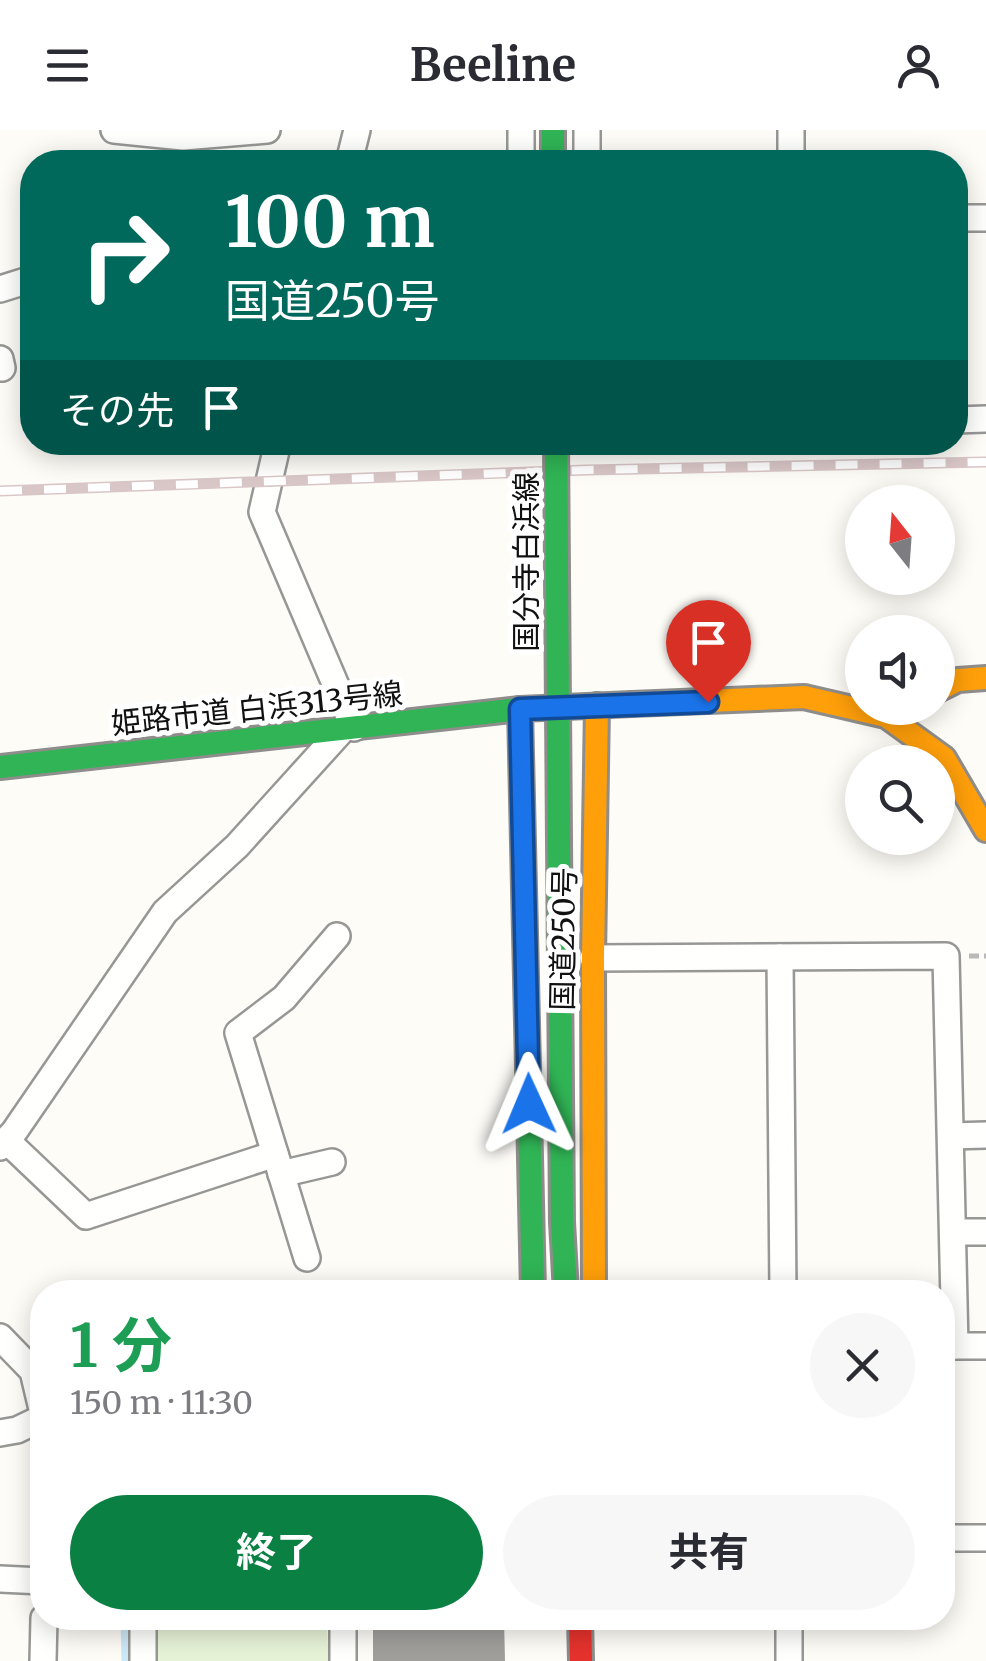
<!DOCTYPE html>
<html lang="ja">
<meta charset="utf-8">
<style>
:root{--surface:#fff;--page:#f7f7f7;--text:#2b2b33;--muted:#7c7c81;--accent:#0b8043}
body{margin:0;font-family:Merriweather,"Noto Sans JP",serif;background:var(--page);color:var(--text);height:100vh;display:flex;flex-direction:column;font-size:38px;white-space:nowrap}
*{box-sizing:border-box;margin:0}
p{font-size:32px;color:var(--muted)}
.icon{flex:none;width:55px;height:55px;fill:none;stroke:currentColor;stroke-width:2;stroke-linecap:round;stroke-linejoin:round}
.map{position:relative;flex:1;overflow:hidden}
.panel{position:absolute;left:30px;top:1150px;width:925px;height:350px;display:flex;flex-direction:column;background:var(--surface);border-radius:40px;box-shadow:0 5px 25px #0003}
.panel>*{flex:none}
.hud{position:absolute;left:20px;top:20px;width:948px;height:305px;border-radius:40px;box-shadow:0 5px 25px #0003;background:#00695c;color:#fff;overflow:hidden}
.needle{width:65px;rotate:343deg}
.controls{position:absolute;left:845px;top:355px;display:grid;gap:20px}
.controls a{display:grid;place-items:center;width:110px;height:110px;border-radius:50%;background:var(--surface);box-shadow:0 5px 25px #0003;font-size:50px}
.pin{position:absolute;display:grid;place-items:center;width:85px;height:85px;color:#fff;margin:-102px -42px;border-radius:50% 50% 50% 0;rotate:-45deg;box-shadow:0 0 10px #0007}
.pin .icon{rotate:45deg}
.me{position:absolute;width:110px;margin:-55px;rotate:359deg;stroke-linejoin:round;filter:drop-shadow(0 0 8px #0008)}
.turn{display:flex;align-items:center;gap:35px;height:210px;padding:0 40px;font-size:45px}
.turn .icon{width:130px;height:130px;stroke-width:2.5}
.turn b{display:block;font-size:70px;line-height:85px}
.then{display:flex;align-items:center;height:95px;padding:0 40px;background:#0003;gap:20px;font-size:38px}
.round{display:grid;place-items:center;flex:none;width:105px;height:105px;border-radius:52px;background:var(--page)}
.summary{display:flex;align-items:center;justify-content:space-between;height:170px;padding:0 40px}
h1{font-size:60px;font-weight:700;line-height:75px;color:#1e9e55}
.primary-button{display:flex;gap:20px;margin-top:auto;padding:20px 40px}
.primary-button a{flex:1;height:115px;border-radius:60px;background:var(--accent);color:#fff;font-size:40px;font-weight:700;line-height:115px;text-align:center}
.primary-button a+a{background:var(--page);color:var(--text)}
header{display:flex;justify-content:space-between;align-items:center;height:130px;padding:0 40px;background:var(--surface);font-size:45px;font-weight:700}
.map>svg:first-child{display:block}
</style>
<header><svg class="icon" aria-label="menu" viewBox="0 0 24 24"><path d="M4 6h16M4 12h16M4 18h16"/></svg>Beeline<svg class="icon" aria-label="person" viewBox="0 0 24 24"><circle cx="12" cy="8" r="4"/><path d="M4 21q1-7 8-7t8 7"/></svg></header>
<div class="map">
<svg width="986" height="1531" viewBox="0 0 986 1531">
<rect width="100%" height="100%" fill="#fdfcf7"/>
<path fill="#e7f3d7" d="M158,1488H326L329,1531H158Z"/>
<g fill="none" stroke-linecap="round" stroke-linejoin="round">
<g stroke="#cde8f7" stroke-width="9">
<path d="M121,1156V1162"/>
<path d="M125,1488L126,1531"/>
</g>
</g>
<path fill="#a19f9c" d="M373,1488H504L505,1531H373Z"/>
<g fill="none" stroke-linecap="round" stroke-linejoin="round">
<defs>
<g id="street">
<path d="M114,0L183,7L267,0"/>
<path d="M587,0V32"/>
<path d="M791,0V32"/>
<path d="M349,32L357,0"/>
<path d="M521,32V0"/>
<path d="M955,88H986"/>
<path d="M0,159L32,149"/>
<path d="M0,229L2,238"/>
<path d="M955,290L986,289"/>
<path d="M278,312L262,382L354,598"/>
<path d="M780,827L783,1162"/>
<path d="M593,828L946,826L955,1216"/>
<path d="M951,1006L986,1005"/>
<path d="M6,1010L86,1086L275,1024"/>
<path d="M0,1017L14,1002L165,782L237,716L343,599"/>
<path d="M281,1044L332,1032"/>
<path d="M953,1102H986"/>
<path d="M307,1128L238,903L284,868L337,806"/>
<path d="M0,1207L33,1241L42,1279"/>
<path d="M942,1216H986"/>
<path d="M0,1303L17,1300L42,1288"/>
<path d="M942,1408H986"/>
<path d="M0,1449L42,1451"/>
<path d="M343,1488V1531"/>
<path d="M789,1488V1531"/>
<path d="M43,1531L44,1488"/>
<path d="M143,1531V1488"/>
</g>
<g id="fast">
<path d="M553,0V32"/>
<path d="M0,637L520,579"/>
<path d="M559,710L562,1092L566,1162"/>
<path d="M533,1162L520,579L632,574"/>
</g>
<g id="slow">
<path d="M938,560L958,550L986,548"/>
<path d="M632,574L804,567L886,586L944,628L986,700"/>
<path d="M594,1162L593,828L597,575"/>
</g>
<path id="jam" d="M580,1488L581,1531"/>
</defs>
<use href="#street" stroke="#979795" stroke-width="30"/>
<use href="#fast" stroke="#8e8d8b" stroke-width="28"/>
<use href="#slow" stroke="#8e8d8b" stroke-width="28"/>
<use href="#jam" stroke="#8e8d8b" stroke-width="28"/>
<path stroke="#b9b9b8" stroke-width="5" stroke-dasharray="10 5" stroke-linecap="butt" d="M969,826H986"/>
<use href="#street" stroke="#fffffe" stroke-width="25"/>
<use href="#fast" stroke="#30b455" stroke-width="22"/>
<use href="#slow" stroke="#ff9f0a" stroke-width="22"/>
<use href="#jam" stroke="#e5322d" stroke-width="22"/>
<defs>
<path id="rail" d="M0,361L587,340L986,332"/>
</defs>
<use href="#rail" stroke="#d9c6c7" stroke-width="11"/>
<use href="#rail" stroke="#fff" stroke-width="8" stroke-dasharray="22" stroke-linecap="butt"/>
<defs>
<path id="fast-bridge" d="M556,312L559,710"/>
</defs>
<use href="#fast-bridge" stroke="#8e8d8b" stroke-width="28" stroke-linecap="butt"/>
<use href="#fast-bridge" stroke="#30b455" stroke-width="22"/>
</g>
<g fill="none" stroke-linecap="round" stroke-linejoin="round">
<defs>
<path id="route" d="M529,974L520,579L708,572"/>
</defs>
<use href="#route" stroke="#114b97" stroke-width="25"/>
<use href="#route" stroke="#1a73e8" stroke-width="18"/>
</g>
<g text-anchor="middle" stroke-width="10" stroke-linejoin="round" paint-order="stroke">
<g font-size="30" fill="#111" stroke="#fff">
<text transform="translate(527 432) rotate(-90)" y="10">国分寺白浜線</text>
<text transform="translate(257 579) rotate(-6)" y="10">姫路市道 白浜313号線</text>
<text transform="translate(564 809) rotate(-89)" y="10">国道250号</text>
</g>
</g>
</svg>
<div class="controls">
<a><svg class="needle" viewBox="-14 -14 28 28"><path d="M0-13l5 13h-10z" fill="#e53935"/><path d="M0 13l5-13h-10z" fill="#7c7c81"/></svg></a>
<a><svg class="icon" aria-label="sound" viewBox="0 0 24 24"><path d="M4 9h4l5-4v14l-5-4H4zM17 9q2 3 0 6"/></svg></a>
<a><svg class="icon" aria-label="search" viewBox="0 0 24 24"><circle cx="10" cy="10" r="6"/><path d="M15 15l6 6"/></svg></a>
</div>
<div class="pin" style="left:708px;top:572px;background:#d93025"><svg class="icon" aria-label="arrive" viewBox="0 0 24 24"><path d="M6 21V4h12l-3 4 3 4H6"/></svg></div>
<svg class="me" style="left:529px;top:974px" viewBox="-20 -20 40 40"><path d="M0-17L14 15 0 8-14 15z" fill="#1a73e8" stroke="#fff" stroke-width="4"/></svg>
<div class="hud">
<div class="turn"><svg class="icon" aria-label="right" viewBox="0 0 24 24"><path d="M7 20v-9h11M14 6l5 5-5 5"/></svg><div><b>100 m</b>国道250号</div></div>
<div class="then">その先<svg class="icon" aria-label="arrive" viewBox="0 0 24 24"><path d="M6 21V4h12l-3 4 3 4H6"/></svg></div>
</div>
<section class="panel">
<div class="summary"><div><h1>1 分</h1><p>150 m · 11:30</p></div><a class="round"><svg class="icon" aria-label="close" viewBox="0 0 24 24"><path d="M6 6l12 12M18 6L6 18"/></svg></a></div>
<div class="primary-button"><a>終了</a><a>共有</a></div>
</section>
</div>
